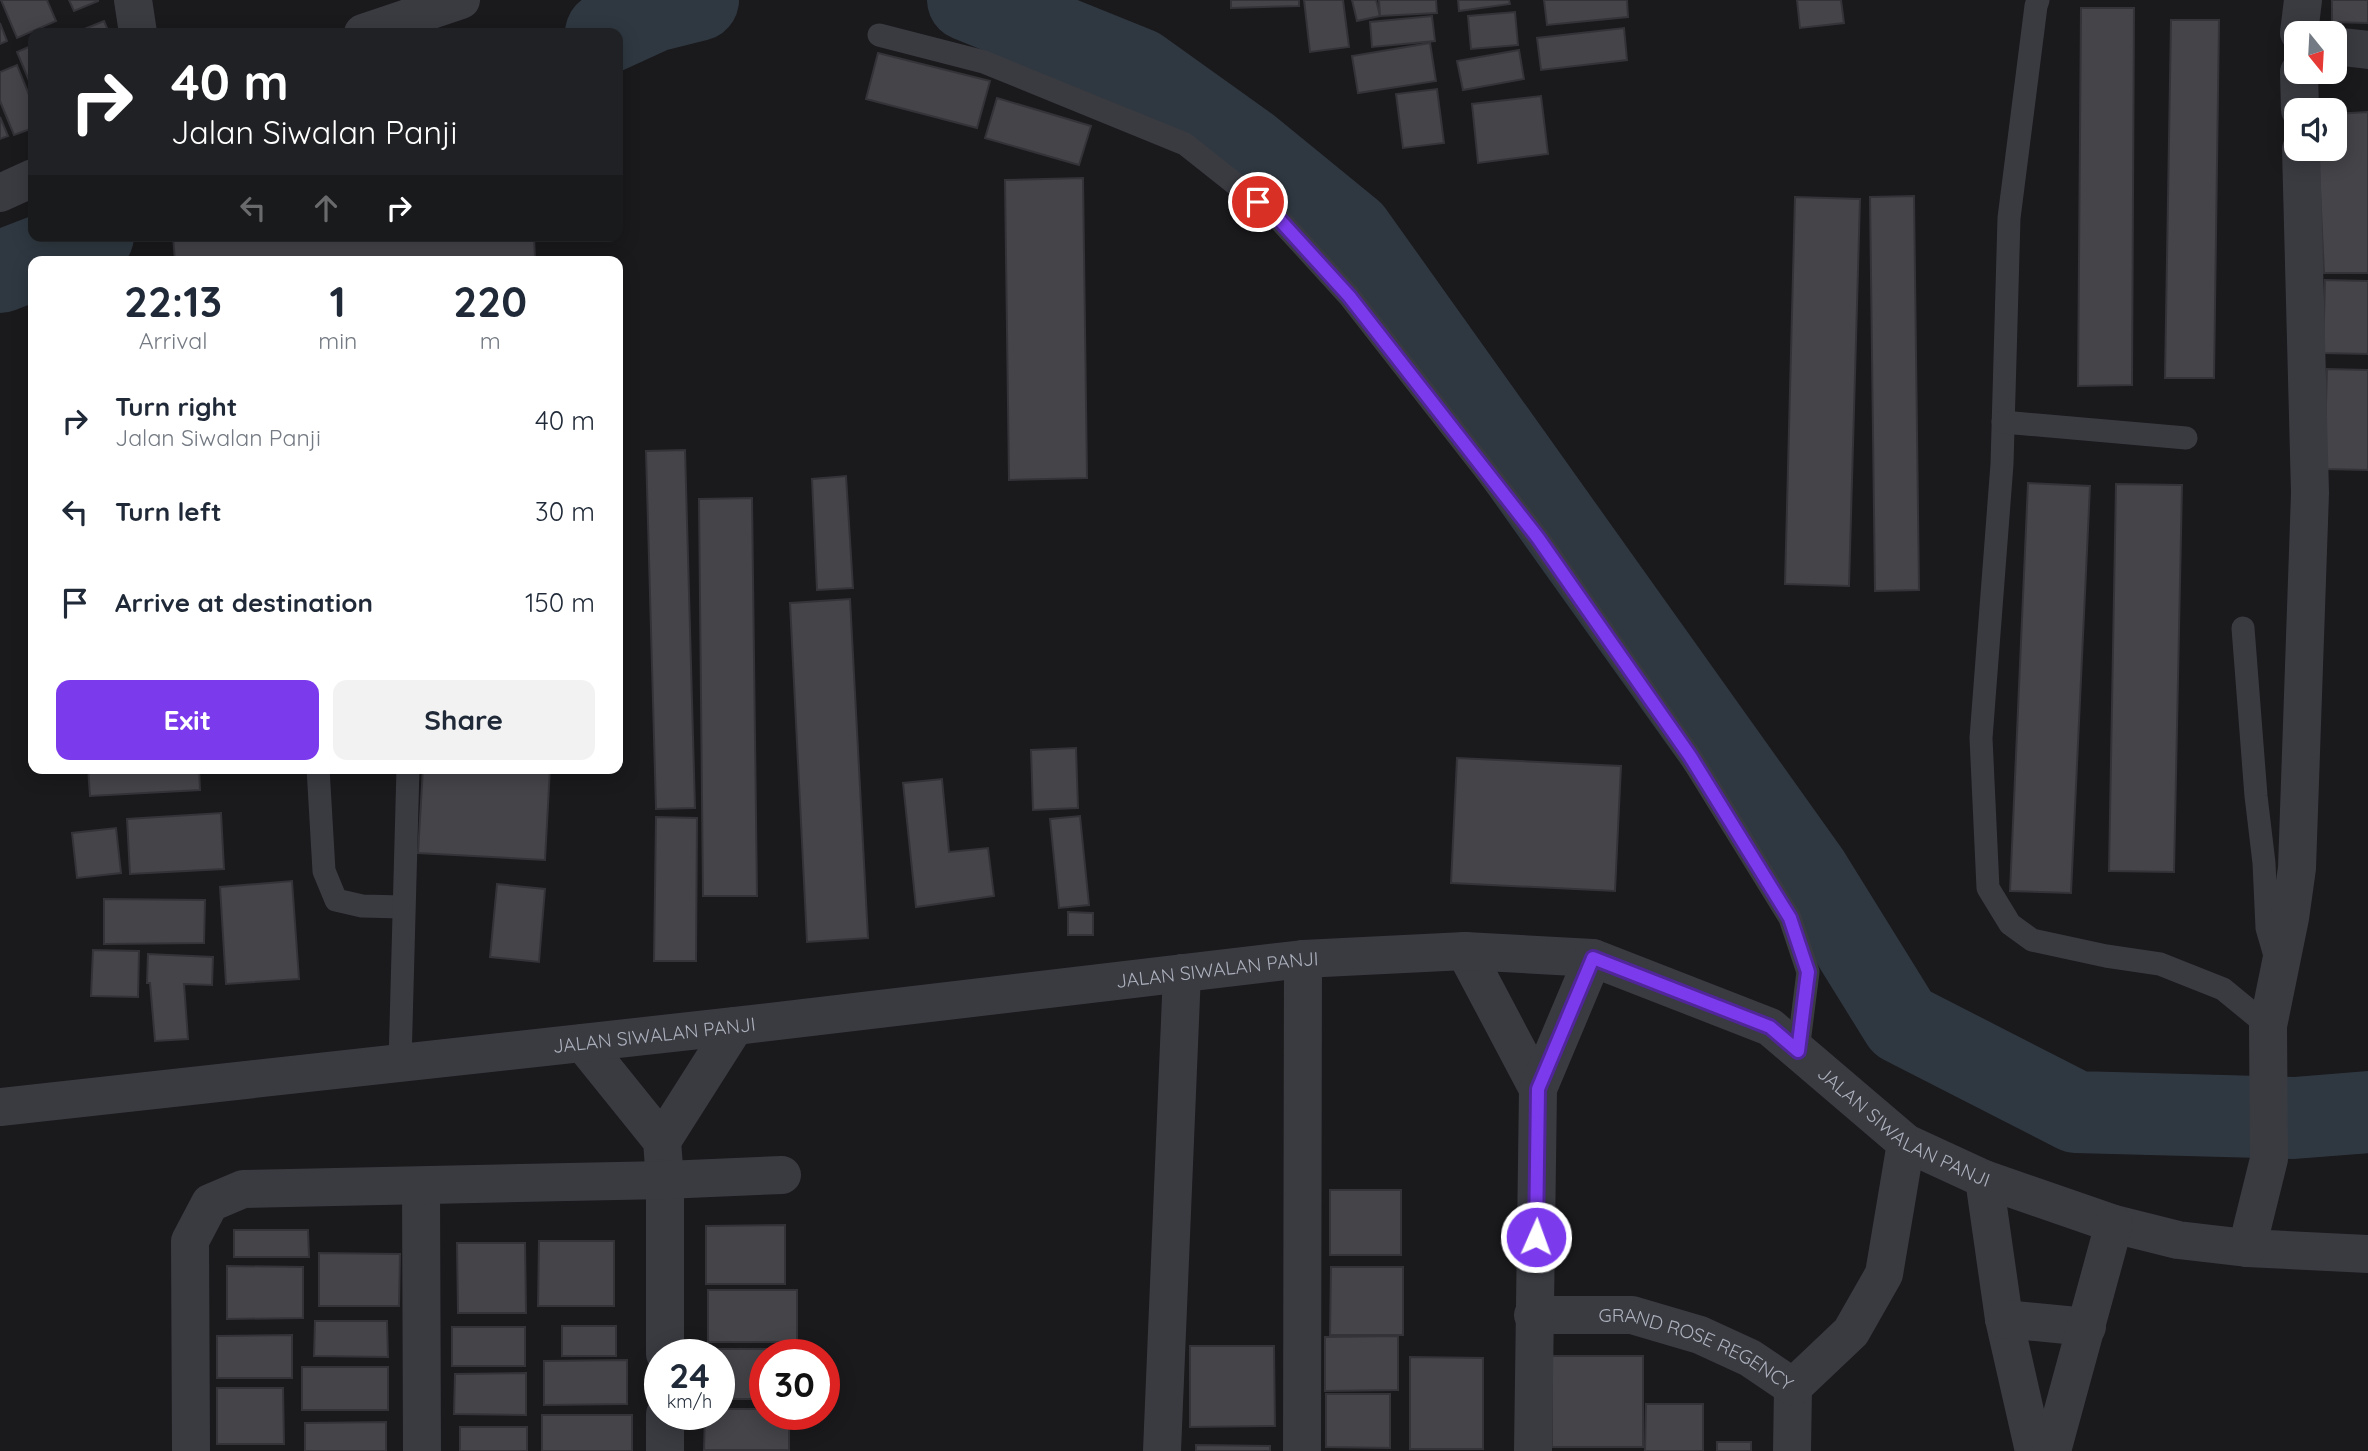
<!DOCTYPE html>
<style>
:root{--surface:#fff;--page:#f2f2f3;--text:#1f2937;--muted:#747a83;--accent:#7c3aed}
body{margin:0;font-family:Quicksand,sans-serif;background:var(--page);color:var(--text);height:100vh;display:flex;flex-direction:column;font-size:26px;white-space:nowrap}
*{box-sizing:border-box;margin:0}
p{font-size:23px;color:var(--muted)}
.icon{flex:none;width:38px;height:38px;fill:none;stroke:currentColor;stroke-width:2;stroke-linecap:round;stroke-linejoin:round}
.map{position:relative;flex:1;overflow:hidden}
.sheet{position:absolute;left:28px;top:256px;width:595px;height:518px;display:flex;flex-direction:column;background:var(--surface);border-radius:14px;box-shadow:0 4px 18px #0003}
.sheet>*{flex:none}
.hud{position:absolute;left:28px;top:28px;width:595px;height:214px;border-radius:14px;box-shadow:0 4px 18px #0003;background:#202124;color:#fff;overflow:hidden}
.needle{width:46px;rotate:162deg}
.controls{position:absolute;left:2284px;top:21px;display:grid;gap:14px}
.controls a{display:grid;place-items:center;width:63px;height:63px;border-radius:14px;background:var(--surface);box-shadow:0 4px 18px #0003;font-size:35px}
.speed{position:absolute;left:644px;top:1339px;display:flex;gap:14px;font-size:35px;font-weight:700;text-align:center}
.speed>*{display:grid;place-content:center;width:91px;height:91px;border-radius:50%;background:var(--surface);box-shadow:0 4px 18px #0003;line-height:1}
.speed small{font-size:18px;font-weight:400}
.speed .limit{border:10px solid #d22;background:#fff;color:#111}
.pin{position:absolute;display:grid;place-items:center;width:60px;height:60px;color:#fff;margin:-30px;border:4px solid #fff;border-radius:50%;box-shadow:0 2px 7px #0007}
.me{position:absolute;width:77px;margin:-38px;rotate:2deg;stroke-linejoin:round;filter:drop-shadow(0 0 5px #0008)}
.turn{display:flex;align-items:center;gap:24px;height:147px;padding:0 28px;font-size:32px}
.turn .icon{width:91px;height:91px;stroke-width:2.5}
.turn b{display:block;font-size:49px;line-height:60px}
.lanes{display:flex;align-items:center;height:66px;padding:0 28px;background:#0003;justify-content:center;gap:35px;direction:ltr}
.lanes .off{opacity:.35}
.eta{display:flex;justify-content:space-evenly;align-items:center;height:119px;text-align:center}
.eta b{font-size:42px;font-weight:700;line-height:49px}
.primary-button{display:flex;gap:14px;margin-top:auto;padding:14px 28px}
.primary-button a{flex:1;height:80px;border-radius:14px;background:var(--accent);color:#fff;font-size:28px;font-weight:700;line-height:80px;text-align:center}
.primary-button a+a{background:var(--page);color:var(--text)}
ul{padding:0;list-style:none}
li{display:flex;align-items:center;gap:21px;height:91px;padding:0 28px}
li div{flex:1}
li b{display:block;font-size:26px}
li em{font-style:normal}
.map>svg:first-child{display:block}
</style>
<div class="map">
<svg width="2368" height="1451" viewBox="0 0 2368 1451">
<rect width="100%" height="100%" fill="#1a191c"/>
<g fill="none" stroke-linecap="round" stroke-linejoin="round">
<g stroke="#2f3841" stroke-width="82">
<path d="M968,0L1139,69L1248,147L1352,232L1809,873L1902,1023L2076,1112L2294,1118L2368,1112"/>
<path d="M606,33L654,11L698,0"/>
<path d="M0,272L93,236"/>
</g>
</g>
<g fill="#444449" stroke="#343338" stroke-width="2">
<path d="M1,0H47L56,21L17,38Z"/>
<path d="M69,0H98V1L74,11Z"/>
<path d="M1231,0H1299V6L1231,8Z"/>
<path d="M1304,0H1343L1349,47L1310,52Z"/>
<path d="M1352,0H1376L1380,16L1357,21Z"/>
<path d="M1379,0H1436L1437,13L1380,16Z"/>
<path d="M1458,0H1509L1510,4L1459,11Z"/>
<path d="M1544,0H1627L1628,17L1547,25Z"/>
<path d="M1797,0H1841L1844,23L1800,28Z"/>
<path d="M2332,0H2368V23L2332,22Z"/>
<path d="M2081,8H2134L2132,385L2078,386Z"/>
<path d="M1515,12L1518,45L1471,49L1468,16Z"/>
<path d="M1432,16L1435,41L1372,47L1370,22Z"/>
<path d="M2171,20H2219L2214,378H2165Z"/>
<path d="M104,21L109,33H77V32Z"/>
<path d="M0,23L7,41L0,44Z"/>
<path d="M1624,28L1627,60L1541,70L1537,38Z"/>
<path d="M1430,43L1436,81L1358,93L1352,56Z"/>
<path d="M33,45V90L17,52Z"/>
<path d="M1519,50L1524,79L1463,90L1457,61Z"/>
<path d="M878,53L990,81L977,128L866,99Z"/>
<path d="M17,65L33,105V128L14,135L0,101V72Z"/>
<path d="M1437,89L1444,143L1403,148L1396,94Z"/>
<path d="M1541,96L1548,154L1478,163L1472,104Z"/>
<path d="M997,98L1091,126L1079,165L985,138Z"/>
<path d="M2368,112V273H2324L2318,149H2334V114Z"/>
<path d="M0,117L8,136L0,139Z"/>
<path d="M1083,178L1087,478L1009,480L1005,180Z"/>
<path d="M1914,196L1919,590L1875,591L1870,197Z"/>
<path d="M1795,197L1860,199L1849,586L1785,584Z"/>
<path d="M173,236H534L535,261H175Z"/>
<path d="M2325,280L2368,281V354L2323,353Z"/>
<path d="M2327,369L2368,370V470L2324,469Z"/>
<path d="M685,450L695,808L656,809L646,451Z"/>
<path d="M846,476L853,588L817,590L812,479Z"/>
<path d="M2028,483L2090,486L2071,893L2010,891Z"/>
<path d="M2116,484L2182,485L2174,872L2109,871Z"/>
<path d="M752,498L757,896H703L699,499Z"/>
<path d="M850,599L868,938L807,942L790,603Z"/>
<path d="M1076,748L1078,808L1033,810L1031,750Z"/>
<path d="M1457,758L1621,766L1615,891L1451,883Z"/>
<path d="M88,768H199L200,790L90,796Z"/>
<path d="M423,768H550L545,860L418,853Z"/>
<path d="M942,779L949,852L988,848L994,896L916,907L903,783Z"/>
<path d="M221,813L224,869L130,874L127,819Z"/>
<path d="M1080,816L1089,905L1059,908L1050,819Z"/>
<path d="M656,817L697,818L696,961H654Z"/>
<path d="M116,828L121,873L77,878L72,833Z"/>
<path d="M292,881L299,979L226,984L220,887Z"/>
<path d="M497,884L545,889L539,962L490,957Z"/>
<path d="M104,899L205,900L204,943L104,944Z"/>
<path d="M1068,912L1093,913V935H1068Z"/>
<path d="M93,950L139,951L138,997L91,996Z"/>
<path d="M148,954L213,957L212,985L184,984L188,1039L155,1041L150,983H147Z"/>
<rect x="1330" y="1190" width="71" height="65"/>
<path d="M785,1225V1284H706V1226Z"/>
<path d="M234,1230H308L309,1257H234Z"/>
<path d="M539,1241H614V1306H538Z"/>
<path d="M457,1243H525L526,1313H458Z"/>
<path d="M319,1253L400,1254L399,1306H319Z"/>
<path d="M227,1266L303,1267V1318L227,1319Z"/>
<path d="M1331,1267H1403V1335H1330Z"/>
<rect x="708" y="1290" width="89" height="52"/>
<path d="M315,1321H387L388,1357L314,1356Z"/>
<rect x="562" y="1326" width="54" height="30"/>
<rect x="452" y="1327" width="73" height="39"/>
<path d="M292,1335V1378H217V1336Z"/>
<path d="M1398,1336V1390L1325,1391V1337Z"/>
<path d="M1190,1346H1274L1275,1426L1190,1427Z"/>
<path d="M699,1349H787V1354H765V1399H719V1354H699Z"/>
<rect x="1552" y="1356" width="91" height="91"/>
<path d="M1410,1357L1483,1358V1449H1410Z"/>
<path d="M627,1360V1404L544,1405V1361Z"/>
<rect x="302" y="1367" width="86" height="43"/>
<path d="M526,1373V1415L454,1414L455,1374Z"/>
<path d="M217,1388H283L284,1444H217Z"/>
<path d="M1326,1394H1390V1448L1326,1447Z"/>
<path d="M1646,1404H1703V1451H1645Z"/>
<path d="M719,1409H765V1414H789V1450H704L705,1414H719Z"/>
<rect x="542" y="1415" width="90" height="36"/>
<path d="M386,1422V1451H305V1423Z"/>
<rect x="460" y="1427" width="67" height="24"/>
<rect x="1717" y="1442" width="34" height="9"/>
<path d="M1196,1445L1270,1446V1451H1196Z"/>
</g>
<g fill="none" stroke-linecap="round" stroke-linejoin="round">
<g stroke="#3a3b41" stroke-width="23">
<path d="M2038,0L2036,6L2009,218L2002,464L1981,738L1988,888L2010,924L2032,940L2106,956L2160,964L2223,989L2268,1026"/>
<path d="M879,35L984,62L1185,144L1277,217L1349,296L1538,538L1690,756L1790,918L1808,972L1798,1051"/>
<path d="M2003,422L2186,438"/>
<path d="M2243,628L2256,796L2264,863L2267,928L2276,959"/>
<path d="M318,768L324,871L336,900L362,906L403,907"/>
<path d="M400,1063L408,768"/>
</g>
<g stroke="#3a3b41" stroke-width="38">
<path d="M133,0L138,33"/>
<path d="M363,33L461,0"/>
<path d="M2299,33L2303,0"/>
<path d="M2334,46L2368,50"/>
<path d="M2299,72L2300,110"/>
<path d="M0,193L33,178"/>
<path d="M1465,951L1538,1089"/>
<path d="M583,1043L662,1141L665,1180V1354"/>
<path id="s1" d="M0,1107L735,1026L1303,959L1465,951L1593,958L1770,1027L1906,1143L1984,1179L2114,1224L2178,1240L2247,1248L2368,1254"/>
<path d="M662,1141L735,1026"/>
<path d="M1984,1179L2004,1319L2034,1451"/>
<path d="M421,1186L422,1451"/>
<path d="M2247,1248L2269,1159L2268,1026L2290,918L2297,868L2310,493L2301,149"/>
<path id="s2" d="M1533,1315H1632L1700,1335L1750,1358L1793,1387L1792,1451"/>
<path d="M2004,1319L2087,1327"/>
<path d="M1793,1387L1851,1332L1884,1274L1906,1143"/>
<path d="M665,1414V1451"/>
<path d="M191,1451L190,1241L210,1203L243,1189L665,1180L782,1175"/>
<path d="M1162,1451L1182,973"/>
<path d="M1302,1451L1303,959"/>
<path d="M1533,1451L1538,1089L1593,958"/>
<path d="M2052,1451L2114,1224"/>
</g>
</g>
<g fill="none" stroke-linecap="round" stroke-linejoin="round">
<defs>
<path id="route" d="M1258,202L1277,217L1349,296L1538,538L1690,756L1790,918L1808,972L1798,1051L1770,1027L1593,958L1538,1089L1536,1237"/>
</defs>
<use href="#route" stroke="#51269a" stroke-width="18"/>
<use href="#route" stroke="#7c3aed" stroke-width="12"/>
</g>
<g text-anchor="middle" stroke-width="5" stroke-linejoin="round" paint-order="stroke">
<g font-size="19" fill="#acb0bc" stroke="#151417">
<text dy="7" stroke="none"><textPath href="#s1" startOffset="1225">JALAN SIWALAN PANJI</textPath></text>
<text dy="7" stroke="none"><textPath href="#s1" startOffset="658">JALAN SIWALAN PANJI</textPath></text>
<text dy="7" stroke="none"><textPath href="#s1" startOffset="1960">JALAN SIWALAN PANJI</textPath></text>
<text dy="7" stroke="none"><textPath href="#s2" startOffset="170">GRAND ROSE REGENCY</textPath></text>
</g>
</g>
</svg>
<div class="controls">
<a><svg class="needle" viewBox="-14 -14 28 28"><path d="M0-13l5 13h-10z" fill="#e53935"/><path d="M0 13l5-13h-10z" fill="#747a83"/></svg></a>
<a><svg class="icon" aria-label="sound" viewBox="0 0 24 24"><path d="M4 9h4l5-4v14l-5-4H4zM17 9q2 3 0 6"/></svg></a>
</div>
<div class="speed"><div>24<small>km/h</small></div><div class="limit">30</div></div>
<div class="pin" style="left:1258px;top:202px;background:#d93025"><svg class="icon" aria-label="arrive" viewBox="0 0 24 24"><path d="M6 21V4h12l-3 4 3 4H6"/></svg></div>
<svg class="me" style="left:1536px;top:1237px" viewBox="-20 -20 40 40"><circle r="17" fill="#7c3aed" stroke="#fff" stroke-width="3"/><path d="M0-11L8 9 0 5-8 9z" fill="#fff"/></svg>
<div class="hud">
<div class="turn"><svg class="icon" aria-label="right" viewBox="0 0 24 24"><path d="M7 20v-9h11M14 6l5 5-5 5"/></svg><div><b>40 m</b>Jalan Siwalan Panji</div></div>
<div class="lanes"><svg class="icon off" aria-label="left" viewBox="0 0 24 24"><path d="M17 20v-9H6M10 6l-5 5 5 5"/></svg><svg class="icon off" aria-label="ahead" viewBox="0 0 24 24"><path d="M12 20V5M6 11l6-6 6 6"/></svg><svg class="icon" aria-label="right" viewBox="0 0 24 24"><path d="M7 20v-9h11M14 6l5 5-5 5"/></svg></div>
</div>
<section class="sheet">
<div class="eta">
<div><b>22:13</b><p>Arrival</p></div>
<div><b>1</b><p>min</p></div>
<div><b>220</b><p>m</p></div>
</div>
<ul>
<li><svg class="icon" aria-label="right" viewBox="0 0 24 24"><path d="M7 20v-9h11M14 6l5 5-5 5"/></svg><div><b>Turn right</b><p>Jalan Siwalan Panji</p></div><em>40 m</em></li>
<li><svg class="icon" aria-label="left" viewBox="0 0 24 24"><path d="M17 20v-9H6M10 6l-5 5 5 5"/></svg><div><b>Turn left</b></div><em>30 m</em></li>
<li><svg class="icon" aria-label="arrive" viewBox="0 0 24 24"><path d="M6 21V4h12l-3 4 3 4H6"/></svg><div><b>Arrive at destination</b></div><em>150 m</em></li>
</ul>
<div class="primary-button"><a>Exit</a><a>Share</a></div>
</section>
</div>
